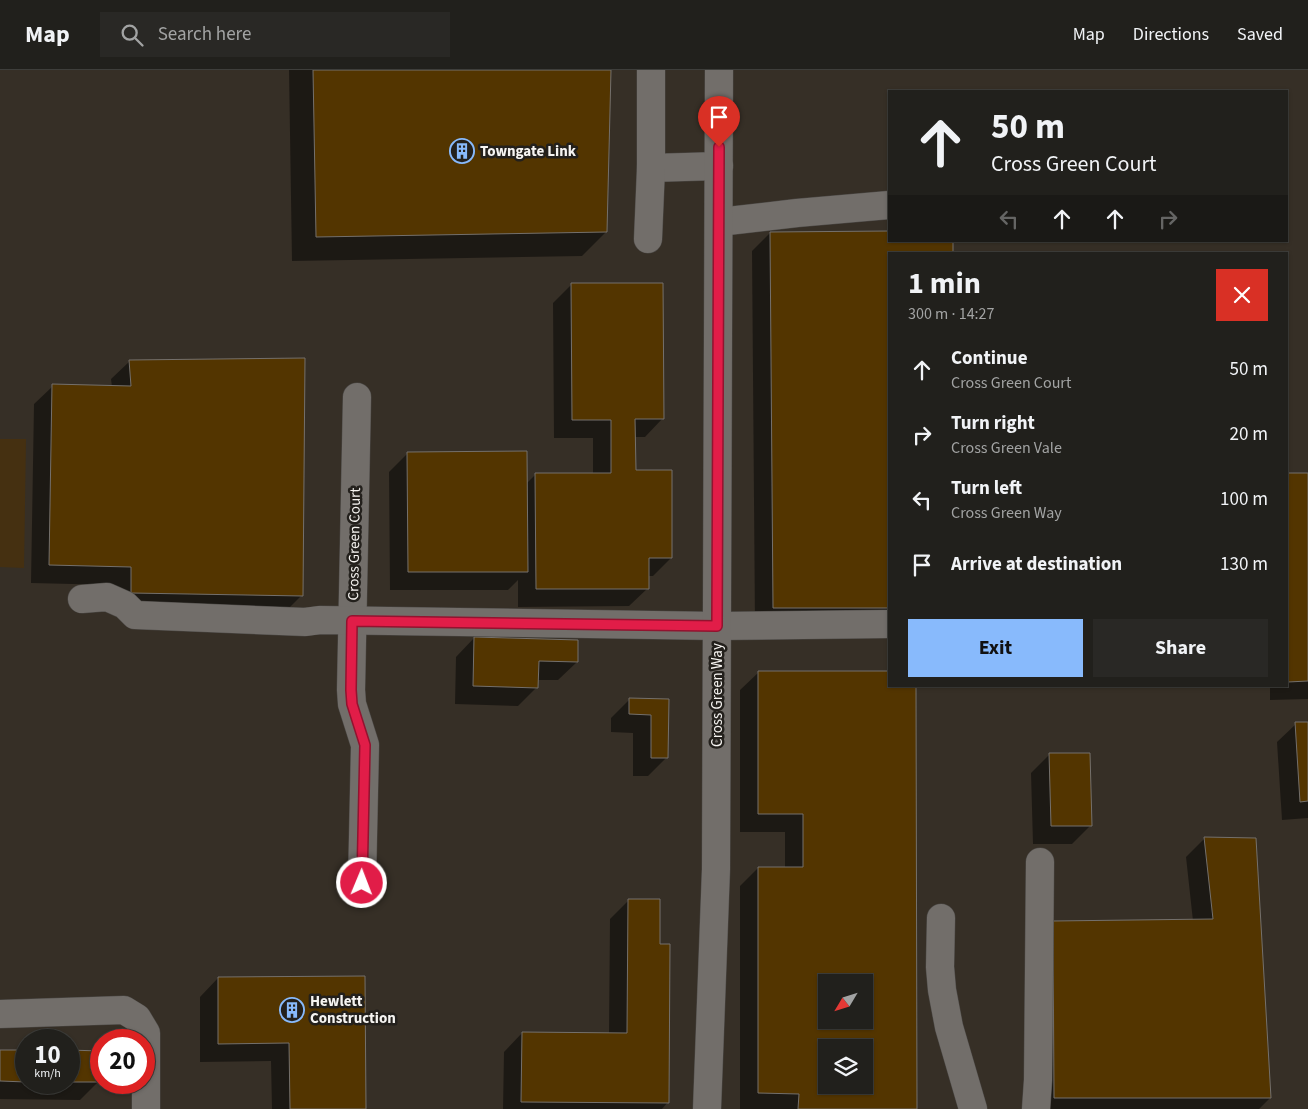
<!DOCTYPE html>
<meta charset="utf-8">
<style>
:root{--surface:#21201c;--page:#292825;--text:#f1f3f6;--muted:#a2a3a3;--line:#3e3e3b;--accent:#88bafc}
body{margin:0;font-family:"Source Sans 3",sans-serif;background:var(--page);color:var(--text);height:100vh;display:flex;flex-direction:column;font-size:19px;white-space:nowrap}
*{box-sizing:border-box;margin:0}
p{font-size:16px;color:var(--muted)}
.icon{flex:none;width:28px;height:28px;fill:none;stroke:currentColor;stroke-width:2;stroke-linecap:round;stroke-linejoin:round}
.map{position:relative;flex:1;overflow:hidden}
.sheet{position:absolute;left:888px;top:182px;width:400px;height:435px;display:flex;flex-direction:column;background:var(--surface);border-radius:0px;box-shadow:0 1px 4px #0004,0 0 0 1px var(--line)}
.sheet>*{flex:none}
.top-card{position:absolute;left:888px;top:20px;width:400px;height:152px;border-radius:0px;box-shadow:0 1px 4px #0004,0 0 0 1px var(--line);background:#21201c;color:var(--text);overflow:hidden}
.needle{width:32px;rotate:232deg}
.controls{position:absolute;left:818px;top:904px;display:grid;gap:10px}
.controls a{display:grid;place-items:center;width:55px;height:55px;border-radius:0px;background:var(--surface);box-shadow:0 1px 4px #0004,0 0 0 1px var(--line);font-size:25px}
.speed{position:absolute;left:15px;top:959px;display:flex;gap:10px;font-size:25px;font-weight:700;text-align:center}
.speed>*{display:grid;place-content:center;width:65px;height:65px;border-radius:50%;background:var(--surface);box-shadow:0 1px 4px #0004,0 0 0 1px var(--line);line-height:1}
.speed small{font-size:12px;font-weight:400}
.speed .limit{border:8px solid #d22;background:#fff;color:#111}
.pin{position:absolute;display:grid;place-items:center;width:42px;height:42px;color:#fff;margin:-51px -21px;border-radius:50% 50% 50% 0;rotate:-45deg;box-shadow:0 0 5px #0007}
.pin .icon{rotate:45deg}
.me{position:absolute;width:55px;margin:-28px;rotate:1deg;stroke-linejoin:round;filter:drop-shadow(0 0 4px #0008)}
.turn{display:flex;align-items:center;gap:18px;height:105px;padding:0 20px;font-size:22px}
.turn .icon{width:65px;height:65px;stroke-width:2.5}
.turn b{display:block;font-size:35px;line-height:42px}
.lanes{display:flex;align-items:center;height:48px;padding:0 20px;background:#0003;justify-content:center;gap:25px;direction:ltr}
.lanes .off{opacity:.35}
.round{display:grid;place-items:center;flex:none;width:52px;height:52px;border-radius:0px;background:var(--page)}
.head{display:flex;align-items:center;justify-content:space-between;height:85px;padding:0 20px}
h1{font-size:30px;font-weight:700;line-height:38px}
.primary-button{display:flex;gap:10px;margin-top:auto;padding:10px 20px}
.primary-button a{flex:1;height:58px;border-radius:0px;background:var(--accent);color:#111;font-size:20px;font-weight:700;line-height:58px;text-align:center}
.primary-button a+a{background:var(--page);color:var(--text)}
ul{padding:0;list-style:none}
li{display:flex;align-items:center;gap:15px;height:65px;padding:0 20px}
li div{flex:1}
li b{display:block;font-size:19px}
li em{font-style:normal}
header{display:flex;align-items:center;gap:30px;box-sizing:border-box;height:70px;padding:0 25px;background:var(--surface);border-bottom:1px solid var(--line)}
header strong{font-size:24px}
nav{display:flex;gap:28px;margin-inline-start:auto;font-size:18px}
.search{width:350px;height:45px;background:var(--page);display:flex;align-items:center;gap:12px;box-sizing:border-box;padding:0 18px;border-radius:0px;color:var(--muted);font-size:19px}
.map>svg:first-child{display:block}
</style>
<header>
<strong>Map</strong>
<div class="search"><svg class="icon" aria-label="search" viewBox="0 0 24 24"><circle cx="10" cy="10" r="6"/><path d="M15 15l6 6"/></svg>Search here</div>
<nav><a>Map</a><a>Directions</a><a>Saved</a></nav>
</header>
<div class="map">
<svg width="1308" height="1039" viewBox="0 0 1308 1039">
<rect width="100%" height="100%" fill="#2c2a26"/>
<path fill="#362f26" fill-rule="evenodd" d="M0,0H1308V1039H0ZM889,21H1286V171H889ZM889,184H1286V616H889ZM826,912H864V950H826ZM26,970H69V1012H26ZM101,970H144V1012H101ZM826,978H864V1015H826Z"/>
<path fill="#453011" d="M0,369H26L24,498L0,497Z"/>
<g fill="#0007" fill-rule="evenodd">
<path d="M289,0H609L606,162L582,186L292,191Z"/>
<path d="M770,163L889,184V556H755L752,181Z"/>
<path d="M572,214L663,348L645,367H634V402L671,488L653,506H648V518L629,536L518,537V510L508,520H390L389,402L408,383L526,414L536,404H593V368H554L553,233Z"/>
<path d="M130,291L301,526L283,544L113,541V515L31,513L34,334L53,316L112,317L111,309Z"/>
<path d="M1286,404H1308V629L1270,630V616H1286Z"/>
<path d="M474,568L577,592L558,610H537V617L518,636L455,634L456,587Z"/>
<path d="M759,602L889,616L916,1039H740V816L758,798H785V762H740V620ZM826,912H864V950H826ZM826,978H864V1015H826Z"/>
<path d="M630,629L667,630L666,688L648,706H633V663L611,662V648Z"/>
<path d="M1308,653V748L1282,750L1277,672L1296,654Z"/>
<path d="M1050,684L1091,755L1072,774H1033L1031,703Z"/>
<path d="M1205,768L1270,1028L1259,1039H1036L1054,852L1193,851L1186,787Z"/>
<path d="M628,831L659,875L668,1032L662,1039H503L504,982L522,963L609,964L610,849Z"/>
<path d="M218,908L365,1039H272L271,991L200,992V927Z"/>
<path d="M0,981H26V1012H69V982H98V1012L80,1030L0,1029Z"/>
</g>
<g fill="#533500" stroke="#74706c" fill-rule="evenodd">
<path d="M313,0H611L607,162L316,167Z"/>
<path d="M889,161V171H953V184H889V538H773L770,162Z"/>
<path d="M571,213H663L664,349H635L636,400H672V488H649V519H536L535,403H611V350H572Z"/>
<path d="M305,288L303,526L131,523V497L49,495L52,314L131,316L129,290Z"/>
<path d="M527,381L528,502H408L407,382Z"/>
<path d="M1286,403H1308V611L1288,612Z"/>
<path d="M474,567L578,570V592L539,591L538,618L473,616Z"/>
<path d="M758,601H889V616H916L917,1039H798L799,1024L758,1023V797H803V744H758ZM826,912H864V950H826ZM826,978H864V1015H826Z"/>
<path d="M629,628L669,629L668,688H651V645L629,644Z"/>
<path d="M1295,652H1308V731L1300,732Z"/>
<path d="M1049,683H1090L1092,756H1051Z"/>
<path d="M1204,767L1256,768L1271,1028H1054L1053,851L1213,849Z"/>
<path d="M628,829H660V874H670L669,1033L521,1032L522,962L627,963Z"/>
<path d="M365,906L366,1039H290L289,973L218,974V907Z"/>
<path d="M0,980H26V1012L0,1011Z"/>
<path d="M69,980L100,981V1012H69Z"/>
</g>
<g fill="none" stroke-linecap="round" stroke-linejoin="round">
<defs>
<g id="minor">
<path d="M651,98L719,96"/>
<path d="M719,152L797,143L889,135"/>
<path d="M648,169L651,98V0"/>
<path d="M357,327L351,620L352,634L365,675L362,813"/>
<path d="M82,529L107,527L125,535L135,545L305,552L320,550L717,556L889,554"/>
<path d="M941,848L940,897L942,920L949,957L973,1039"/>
<path d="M0,944L124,940L137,948L146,963V1039"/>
<path d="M707,1039L716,799L719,0"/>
<path d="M1036,1039L1038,1010L1040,792"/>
</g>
</defs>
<use href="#minor" stroke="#4b4845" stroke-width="29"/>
<use href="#minor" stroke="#726e6a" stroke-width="28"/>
</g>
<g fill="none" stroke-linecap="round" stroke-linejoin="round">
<defs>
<path id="route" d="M362,813L365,675L352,634L351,620L352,551L717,556L719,77"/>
</defs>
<use href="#route" stroke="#92132f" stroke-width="12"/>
<use href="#route" stroke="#e11d48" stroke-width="9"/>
</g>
<defs>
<symbol id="building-ring" viewBox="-11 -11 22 22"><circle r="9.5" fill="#23201c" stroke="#88bafc" stroke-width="1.5"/><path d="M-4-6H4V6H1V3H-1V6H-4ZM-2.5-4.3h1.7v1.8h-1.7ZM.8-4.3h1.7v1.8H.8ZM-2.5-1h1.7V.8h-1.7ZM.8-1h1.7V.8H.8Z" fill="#88bafc"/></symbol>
</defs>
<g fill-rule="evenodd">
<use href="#building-ring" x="448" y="67" width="28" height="28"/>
<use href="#building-ring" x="278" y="926" width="28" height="28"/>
</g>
<g text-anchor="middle" stroke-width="5" stroke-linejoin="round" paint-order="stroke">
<g font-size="15" font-weight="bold" fill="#f6f4f1" stroke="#23201c" text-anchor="start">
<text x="480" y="86">Towngate Link</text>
<text x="310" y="936">Hewlett<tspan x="310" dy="17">Construction</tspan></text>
</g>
<g font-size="15" fill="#f6f4f1" stroke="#23201c">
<text transform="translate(354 474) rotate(-89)" y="5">Cross Green Court</text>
<text transform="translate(717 625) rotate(-90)" y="5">Cross Green Way</text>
</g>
</g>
</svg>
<div class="controls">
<a><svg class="needle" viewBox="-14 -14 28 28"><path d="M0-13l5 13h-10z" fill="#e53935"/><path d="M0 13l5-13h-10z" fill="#a2a3a3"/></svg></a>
<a><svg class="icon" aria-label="layers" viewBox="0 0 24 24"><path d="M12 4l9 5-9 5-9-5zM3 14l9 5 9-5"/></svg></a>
</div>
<div class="speed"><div>10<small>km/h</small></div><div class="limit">20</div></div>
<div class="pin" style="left:719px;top:77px;background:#d93025"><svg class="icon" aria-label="arrive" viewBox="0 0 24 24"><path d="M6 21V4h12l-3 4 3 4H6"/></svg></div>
<svg class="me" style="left:362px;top:813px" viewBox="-20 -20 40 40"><circle r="17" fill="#e11d48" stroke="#fff" stroke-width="3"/><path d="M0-11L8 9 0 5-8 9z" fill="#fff"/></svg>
<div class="top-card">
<div class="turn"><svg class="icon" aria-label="ahead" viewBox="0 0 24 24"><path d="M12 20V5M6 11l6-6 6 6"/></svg><div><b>50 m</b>Cross Green Court</div></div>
<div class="lanes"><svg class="icon off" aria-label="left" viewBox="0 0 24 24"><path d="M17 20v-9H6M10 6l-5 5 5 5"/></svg><svg class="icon" aria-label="ahead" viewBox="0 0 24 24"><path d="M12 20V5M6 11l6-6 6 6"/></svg><svg class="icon" aria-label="ahead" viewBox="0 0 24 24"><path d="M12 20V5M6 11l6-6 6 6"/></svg><svg class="icon off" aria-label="right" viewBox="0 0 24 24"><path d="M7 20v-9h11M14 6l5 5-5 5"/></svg></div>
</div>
<section class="sheet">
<div class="head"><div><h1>1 min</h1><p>300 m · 14:27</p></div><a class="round" style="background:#d93025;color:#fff"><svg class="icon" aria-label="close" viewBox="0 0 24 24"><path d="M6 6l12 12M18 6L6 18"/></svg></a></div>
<ul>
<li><svg class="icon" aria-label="ahead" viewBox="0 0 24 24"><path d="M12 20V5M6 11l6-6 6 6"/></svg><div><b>Continue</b><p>Cross Green Court</p></div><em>50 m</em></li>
<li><svg class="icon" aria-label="right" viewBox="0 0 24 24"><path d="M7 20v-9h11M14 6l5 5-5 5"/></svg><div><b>Turn right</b><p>Cross Green Vale</p></div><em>20 m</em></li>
<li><svg class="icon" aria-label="left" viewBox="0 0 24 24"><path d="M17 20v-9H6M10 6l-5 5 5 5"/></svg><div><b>Turn left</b><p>Cross Green Way</p></div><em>100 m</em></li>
<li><svg class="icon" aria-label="arrive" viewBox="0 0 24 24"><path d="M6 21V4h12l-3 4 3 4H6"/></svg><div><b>Arrive at destination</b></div><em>130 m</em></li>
</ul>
<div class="primary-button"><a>Exit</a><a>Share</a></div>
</section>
</div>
